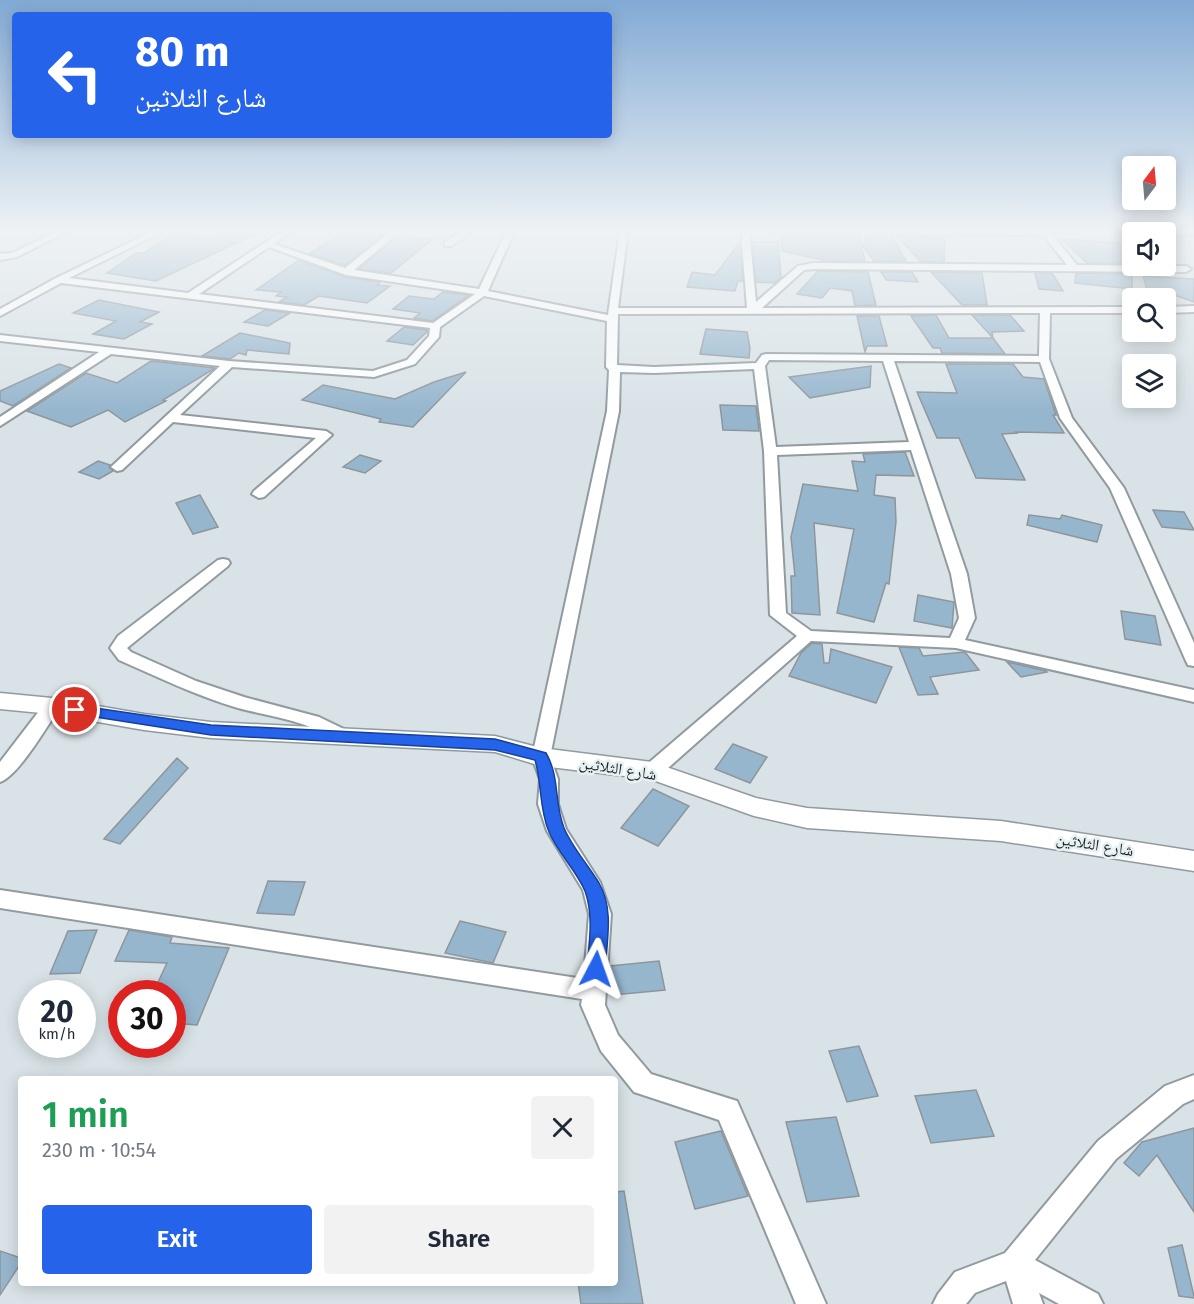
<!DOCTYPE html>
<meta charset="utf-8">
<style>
:root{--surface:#fff;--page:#f2f2f3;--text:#1f2937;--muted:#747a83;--accent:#2563eb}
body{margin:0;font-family:"Fira Sans","Noto Naskh Arabic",sans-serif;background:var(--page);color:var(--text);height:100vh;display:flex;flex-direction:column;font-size:22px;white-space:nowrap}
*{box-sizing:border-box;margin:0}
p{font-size:20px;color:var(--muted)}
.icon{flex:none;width:33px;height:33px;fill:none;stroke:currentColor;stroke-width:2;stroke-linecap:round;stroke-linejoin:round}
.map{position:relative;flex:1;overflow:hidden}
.panel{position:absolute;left:18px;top:1076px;width:600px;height:210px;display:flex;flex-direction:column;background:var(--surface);border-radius:6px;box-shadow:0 3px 15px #0003}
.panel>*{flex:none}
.guide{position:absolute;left:12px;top:12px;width:600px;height:126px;border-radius:6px;box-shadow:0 3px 15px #0003;background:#2563eb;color:#fff;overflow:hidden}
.needle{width:39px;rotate:16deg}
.fabs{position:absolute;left:1122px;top:156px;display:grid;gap:12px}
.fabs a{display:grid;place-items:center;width:54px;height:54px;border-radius:6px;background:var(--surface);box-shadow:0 3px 15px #0003;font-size:30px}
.speed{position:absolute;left:18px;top:980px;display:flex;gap:12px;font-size:30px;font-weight:700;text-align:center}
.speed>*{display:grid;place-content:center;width:78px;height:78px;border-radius:50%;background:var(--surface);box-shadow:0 3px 15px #0003;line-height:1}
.speed small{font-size:15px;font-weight:400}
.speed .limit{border:9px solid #d22;background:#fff;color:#111}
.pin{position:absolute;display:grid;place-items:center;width:51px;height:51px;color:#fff;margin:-26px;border:3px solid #fff;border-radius:50%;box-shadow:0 2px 6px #0007}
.me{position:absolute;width:66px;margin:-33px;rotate:4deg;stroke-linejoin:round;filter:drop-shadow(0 0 4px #0008)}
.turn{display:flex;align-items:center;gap:21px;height:126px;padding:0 24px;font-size:27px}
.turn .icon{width:78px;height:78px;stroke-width:2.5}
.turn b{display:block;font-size:42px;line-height:51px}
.round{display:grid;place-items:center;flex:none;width:63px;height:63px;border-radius:6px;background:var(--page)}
.headline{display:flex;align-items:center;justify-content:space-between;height:102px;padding:0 24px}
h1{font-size:36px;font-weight:600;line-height:45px;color:#1e9e55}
.button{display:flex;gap:12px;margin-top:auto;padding:12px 24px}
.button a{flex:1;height:69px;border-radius:6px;background:var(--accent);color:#fff;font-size:24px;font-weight:600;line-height:69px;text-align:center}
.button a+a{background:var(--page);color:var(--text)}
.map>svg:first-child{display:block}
</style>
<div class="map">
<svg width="1194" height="1304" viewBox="0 0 1194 1304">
<rect width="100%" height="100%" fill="#d9e3e7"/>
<g fill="#96b6ce" stroke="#8e959b" stroke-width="1.5">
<path d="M223,230H264L156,281L107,273L136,253H144L170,235L215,237Z"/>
<path d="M344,231L383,235L345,265L309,254Z"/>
<path d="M781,235L859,236L865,261H827L782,251Z"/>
<path d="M398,236L433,239L391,273L359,269Z"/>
<path d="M866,236H892L906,261H874L863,246Z"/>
<path d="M897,236L945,237L944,262H921Z"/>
<path d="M1062,239L1132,244V263H1087Z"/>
<path d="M740,242L743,281H738L735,291L687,287L692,272L715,275Z"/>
<path d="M752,242H778L781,277L775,283L756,282Z"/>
<path d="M299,260L345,277L380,282L377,285L390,286L367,303L319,296L304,305L279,302L287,297L276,296L281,292L256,290Z"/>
<path d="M818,271L868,272L876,305L855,306L852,291L830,288L822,298L797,294Z"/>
<path d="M881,272H912L918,282L886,280Z"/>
<path d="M931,272L982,273L987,305H962Z"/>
<path d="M1035,273H1052L1063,291L1039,289Z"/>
<path d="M1076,273L1132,274V289L1075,283Z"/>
<path d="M1143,276L1194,279V302L1177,296L1148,293Z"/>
<path d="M443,292L469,295L432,321L414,318L420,313L393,309L409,296L434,299Z"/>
<path d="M99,300L159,312L140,322L152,324L124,339L93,334L116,321L73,313Z"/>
<path d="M265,310L290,313L268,326L244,322Z"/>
<path d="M936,315L949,338H993L972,315H1010L1024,331L992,332L993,338L1005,354L942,353L940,348H933L911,316Z"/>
<path d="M857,316H879L887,346H867L865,352Z"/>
<path d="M404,327L427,330V332L413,345L387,341Z"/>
<path d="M706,329L747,332L750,348L749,358L700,354Z"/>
<path d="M240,333L290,343L289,354L247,350L246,355L239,353L230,359L202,356Z"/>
<path d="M151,361L215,368L163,400L166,401L125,422L108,410L71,427L27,411L86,373L117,383Z"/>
<path d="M59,364L71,368L13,406L0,401V391Z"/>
<path d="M946,364H1013L1023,377L1044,379L1056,415H1053L1064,433L1016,432L1017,433L1002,434L1025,480L976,478L959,438H937L917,392L957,393Z"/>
<path d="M871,366L870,387L810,398L789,377Z"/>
<path d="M466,372L413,427L379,422L381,419L302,400L323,385L395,399L434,382Z"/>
<path d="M720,405L756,406L759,431L723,430Z"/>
<path d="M905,452L914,476L876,475L874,495L895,498L896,522L889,584L886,583L874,622L837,613L854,529L814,523L820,615L792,613L791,576H795L791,537L803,484L858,491L852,461L865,462L863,454Z"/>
<path d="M360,455L381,461L365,473L343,467Z"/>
<path d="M98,461L110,465L109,467L113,471L99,479L79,472Z"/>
<path d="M200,495L218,527L193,534L176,503Z"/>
<path d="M1153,510L1184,512L1194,530L1162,527Z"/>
<path d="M1029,515L1060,519L1062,515L1102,525L1097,542L1027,525Z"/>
<path d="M918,595L954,602L952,628L914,621Z"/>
<path d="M1121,611L1155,616L1161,645L1125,639Z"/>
<path d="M812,643L822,644L824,663H829L831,649L892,667L876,703L789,676L801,653Z"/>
<path d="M899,647L919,648L923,656L965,652L979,670L930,677L938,694L918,695Z"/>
<path d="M1007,662L1046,671L1047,672L1021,677Z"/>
<path d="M733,744L767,757L750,783L715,769Z"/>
<path d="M177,758L188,768L120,844L104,839Z"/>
<path d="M653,789L689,806L658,846L621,828Z"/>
<path d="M268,881L305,882L294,915L257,913Z"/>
<path d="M460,921L506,932L493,963L445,953Z"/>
<path d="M97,930L80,973L50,974L68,931Z"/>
<path d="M129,930L172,937L170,943L229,948L197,1025L172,1023V993H153L167,963L115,961Z"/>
<path d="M659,961L665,990L613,995L610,966Z"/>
<path d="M859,1046L878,1096L847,1102L829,1051Z"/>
<path d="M976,1090L994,1136L931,1143L915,1096Z"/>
<path d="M836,1117L859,1196L807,1202L786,1122Z"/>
<path d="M1194,1128V1212L1157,1155L1139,1176L1124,1163L1142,1142Z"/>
<path d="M721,1131L748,1196L695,1209L675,1142Z"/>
<path d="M624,1191L643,1304H581L578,1282H615V1192Z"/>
<path d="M1182,1245L1194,1296V1298L1179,1296L1168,1248Z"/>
<path d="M0,1251L21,1258V1263L0,1295Z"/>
</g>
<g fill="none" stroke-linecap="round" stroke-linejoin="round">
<defs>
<g id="minor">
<path d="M60,230H70L17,257L0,260V254L12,253Z"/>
<path d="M156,230H166L69,278L188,293L284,230H293L274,244L345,268L393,230H402L354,270L479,289L507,230H515L488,291L608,315L620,230H628L618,308H747L741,230H749L756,302L798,266L813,263L1067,265L1045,237L1036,235L778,233L774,230H1036L1051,233L1077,265L1186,266L1191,269L1186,272L813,269L804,270L762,308L1132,307V313H1050L1049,359L1072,418L1124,488L1194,643V666L1188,665L1186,661L1110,488L1060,418L1040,362L894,361L967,574L975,618L965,640L1194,690V702L956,648L811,641L659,776L652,778L645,776L643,771L645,766L797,636L770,615L764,451L754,369L654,373L620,372L619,411L550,757L558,779V804L566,829L600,882L611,914L605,1005L618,1035L651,1074L737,1101L826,1304H796L719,1120L634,1092L601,1051L581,1005L582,999L0,908V890L584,979L589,914L583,890L547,831L538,804L540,779L532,757L607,411L609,370L606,367L607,321L484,296L440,327L439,337L415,364L374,377L232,367L180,415L326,431L332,435L264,497L259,498L252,494L254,491L316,438L173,422L122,470L117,471L111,467L220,366L111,354L0,426V417L99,352L0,341V335L229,361L373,371L407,360L429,336L430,328L61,283L0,316V309L56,278ZM269,247L346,275L475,294L433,323L199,294ZM1040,313L1039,356L766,354L762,355L756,363L654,367L617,365L618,314ZM769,360L883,361L909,442L776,447L765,366ZM911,450L951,574L959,618L950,638L811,631L786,613L777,455Z"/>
<path d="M464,230H473L451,246H445V242Z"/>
<path d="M1124,230H1133L1136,232H1132V236Z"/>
<path d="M1166,230H1194V234L1166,236V232H1162Z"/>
<path d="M1194,306V312L1166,313V307Z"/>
<path d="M223,559L228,560L230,563L228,566L127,648L131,652L196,681L244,697L319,717L350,732L353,737L350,742C335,746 319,730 305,725C283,717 260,714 238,708C197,696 158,677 119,660L110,648L118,636L218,560Z"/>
<path d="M52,700L58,702L61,706L58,710C47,727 17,777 0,782V762L46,702Z"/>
<path d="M1194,1075V1099L1183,1104L1116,1159L1035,1260L1098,1294L1103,1304H1059L1039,1293L1043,1304H1013L1006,1281L975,1293L966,1304H933L938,1294L955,1272L1005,1253L1098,1141L1165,1086Z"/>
</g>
<path id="tertiary" d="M0,693L52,698L144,714L211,722L495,736L541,748L652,762L756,798L807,808L1001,821L1194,851V871L1001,841L807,828L754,816L650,779L541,766L495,752L211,738L144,730L52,714L0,709Z"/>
</defs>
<use href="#minor" stroke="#919b9f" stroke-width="4"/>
<use href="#tertiary" stroke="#919b9f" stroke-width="3"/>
<use href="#minor" fill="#fff" fill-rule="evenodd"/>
<use href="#tertiary" fill="#fff" fill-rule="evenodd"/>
</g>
<linearGradient id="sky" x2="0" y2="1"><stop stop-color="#82aad5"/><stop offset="0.56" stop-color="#eef2f4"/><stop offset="1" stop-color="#eef2f4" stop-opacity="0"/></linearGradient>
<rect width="1194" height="412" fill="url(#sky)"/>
<path fill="#2563eb" stroke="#184099" stroke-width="1.5" d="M75,705L211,725L495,739L546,753C560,777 554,803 564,828C572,847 588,865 599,883C614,909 607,940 605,969L603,974L596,977L589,974L587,969C589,943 594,916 585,891C576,870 558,853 549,832C539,808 542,784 535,760L495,750L211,735L70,713L68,710L70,706Z"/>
<g text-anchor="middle" stroke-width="5" stroke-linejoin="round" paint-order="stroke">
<g font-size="16" fill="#1b1f21" stroke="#e6f1f4">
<text transform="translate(618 768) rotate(9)" y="6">شارع الثلاثين</text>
<text transform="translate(1095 844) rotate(9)" y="6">شارع الثلاثين</text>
</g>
</g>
</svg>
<div class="fabs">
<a><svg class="needle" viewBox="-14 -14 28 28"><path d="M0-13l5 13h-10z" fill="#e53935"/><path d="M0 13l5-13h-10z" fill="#747a83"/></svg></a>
<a><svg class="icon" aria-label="sound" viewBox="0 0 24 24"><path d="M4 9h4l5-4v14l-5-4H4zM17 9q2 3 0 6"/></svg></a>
<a><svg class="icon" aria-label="search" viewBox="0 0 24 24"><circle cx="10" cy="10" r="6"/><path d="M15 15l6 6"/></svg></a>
<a><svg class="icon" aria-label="layers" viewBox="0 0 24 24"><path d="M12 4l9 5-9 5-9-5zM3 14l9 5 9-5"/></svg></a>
</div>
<div class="speed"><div>20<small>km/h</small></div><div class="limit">30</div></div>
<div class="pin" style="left:75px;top:710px;background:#d93025"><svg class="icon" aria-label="arrive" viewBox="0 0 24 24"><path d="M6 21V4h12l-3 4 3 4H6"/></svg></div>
<svg class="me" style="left:596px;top:969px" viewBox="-20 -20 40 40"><path d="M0-17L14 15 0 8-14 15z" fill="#2563eb" stroke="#fff" stroke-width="4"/></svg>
<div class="guide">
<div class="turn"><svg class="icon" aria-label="left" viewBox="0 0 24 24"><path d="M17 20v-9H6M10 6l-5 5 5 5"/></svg><div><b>80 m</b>شارع الثلاثين</div></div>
</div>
<section class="panel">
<div class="headline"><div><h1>1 min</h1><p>230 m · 10:54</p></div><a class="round"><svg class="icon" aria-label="close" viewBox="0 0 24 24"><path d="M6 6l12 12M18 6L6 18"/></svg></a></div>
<div class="button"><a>Exit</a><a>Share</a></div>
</section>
</div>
